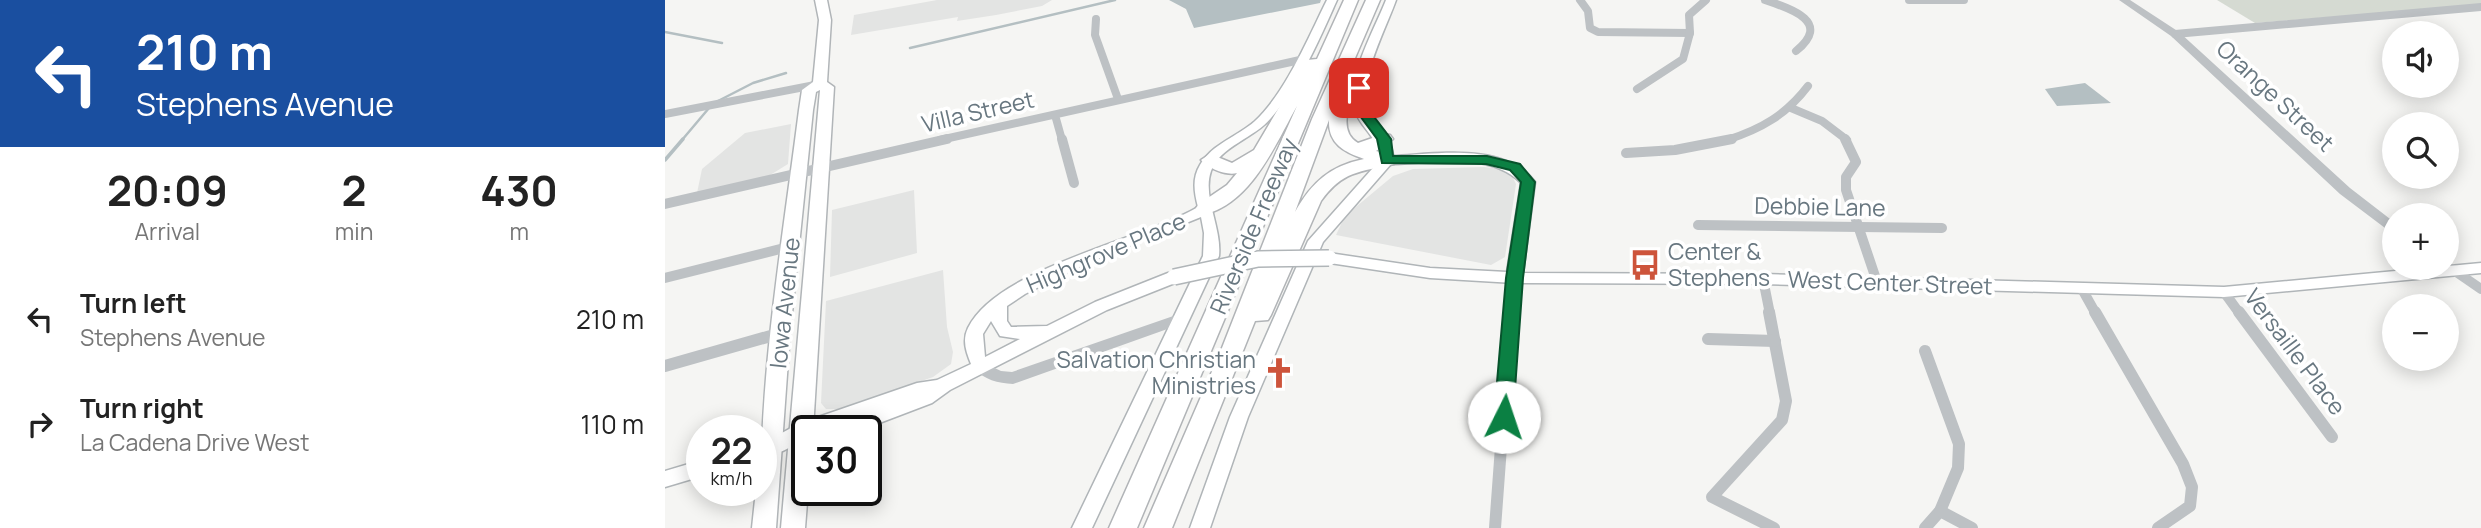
<!DOCTYPE html>
<meta charset="utf-8">
<style>
:root{--surface:#fff;--page:#f2f2f2;--text:#222;--muted:#767676}
body{margin:0;font-family:Manrope,sans-serif;background:var(--page);color:var(--text);height:100vh;display:flex;flex-direction:column;font-size:26px;white-space:nowrap}
*{box-sizing:border-box;margin:0}
p{font-size:23px;color:var(--muted)}
.icon{flex:none;width:38px;height:38px;fill:none;stroke:currentColor;stroke-width:2;stroke-linecap:round;stroke-linejoin:round}
.map{position:relative;flex:1;overflow:hidden}
.sheet{display:flex;flex-direction:column;background:var(--surface);width:665px}
.sheet>*{flex:none}
.banner{background:#1a4fa0;color:#fff;overflow:hidden}
.buttons{position:absolute;left:1717px;top:21px;display:grid;gap:14px}
.buttons a{display:grid;place-items:center;width:77px;height:77px;border-radius:50%;background:var(--surface);box-shadow:0 4px 18px #0003;font-size:35px}
.speed{position:absolute;left:21px;top:415px;display:flex;gap:14px;font-size:35px;font-weight:700;text-align:center}
.speed>*{display:grid;place-content:center;width:91px;height:91px;border-radius:50%;background:var(--surface);box-shadow:0 4px 18px #0003;line-height:1}
.speed small{font-size:18px;font-weight:400}
.speed .limit{border:4px solid #111;border-radius:10px;background:#fff;color:#111}
.pin{position:absolute;display:grid;place-items:center;width:60px;height:60px;color:#fff;margin:-30px;border-radius:14px;box-shadow:0 4px 10px #0006}
.me{position:absolute;width:77px;margin:-38px;rotate:4deg;stroke-linejoin:round;filter:drop-shadow(0 0 5px #0008)}
.turn{display:flex;align-items:center;gap:24px;height:147px;padding:0 21px;font-size:32px}
.turn .icon{width:91px;height:91px;stroke-width:2.5}
.turn b{display:block;font-size:49px;line-height:60px}
.eta{display:flex;justify-content:space-evenly;align-items:center;height:119px;text-align:center}
.eta b{font-size:42px;font-weight:700;line-height:49px}
ul{padding:0;list-style:none}
li{display:flex;align-items:center;gap:21px;height:105px;padding:0 21px}
li div{flex:1}
li b{display:block;font-size:26px}
li em{font-style:normal}
main{display:flex;flex:1;min-height:0}
.map>svg:first-child{display:block}
</style>
<main>
<section class="sheet">
<div class="banner">
<div class="turn"><svg class="icon" aria-label="left" viewBox="0 0 24 24"><path d="M17 20v-9H6M10 6l-5 5 5 5"/></svg><div><b>210 m</b>Stephens Avenue</div></div>
</div>
<div class="eta">
<div><b>20:09</b><p>Arrival</p></div>
<div><b>2</b><p>min</p></div>
<div><b>430</b><p>m</p></div>
</div>
<ul>
<li><svg class="icon" aria-label="left" viewBox="0 0 24 24"><path d="M17 20v-9H6M10 6l-5 5 5 5"/></svg><div><b>Turn left</b><p>Stephens Avenue</p></div><em>210 m</em></li>
<li><svg class="icon" aria-label="right" viewBox="0 0 24 24"><path d="M7 20v-9h11M14 6l5 5-5 5"/></svg><div><b>Turn right</b><p>La Cadena Drive West</p></div><em>110 m</em></li>
</ul>
</section>
<div class="map">
<svg width="1816" height="528" viewBox="0 0 1816 528">
<rect width="100%" height="100%" fill="#f5f5f3"/>
<g fill="#e3e4e3">
<path d="M272,0H387L377,6L331,15L292,21L293,17L186,35L189,15Z"/>
<path d="M126,124L123,164L102,177L32,193L37,169L80,133Z"/>
<path d="M819,167L836,169L847,176L851,184L840,257L826,265L671,235L680,216L728,176L748,169Z"/>
<path d="M249,190L252,253L165,277L167,210Z"/>
<path d="M278,270L282,327L288,352L286,364L268,377L176,409H161L156,403L161,301Z"/>
</g>
<path fill="#d5dad2" d="M1552,0H1816V5L1590,23Z"/>
<g fill="#b4bfc2">
<path d="M504,0H656L655,3L529,28L521,9Z"/>
<path d="M1420,83L1446,103L1392,106L1380,89Z"/>
</g>
<g fill="none" stroke-linecap="round" stroke-linejoin="round">
<g stroke="#b4bfc2" stroke-width="2.5">
<path d="M0,32L57,43"/>
<path d="M245,48L450,0"/>
<path d="M53,101L88,83L121,73"/>
<path d="M17,140L44,108"/>
</g>
<path stroke="#b4bfc2" stroke-width="3.5" d="M0,160L18,139"/>
<defs>
<g id="secondary">
<path d="M662,0H672C654,40 635,85 606,118C590,138 555,146 546,171C537,196 557,228 554,256L427,528H407L538,256L539,233L536,217L420,264L360,294L342,306V321L346,327L382,326L430,302L503,273H515L517,277L515,281L442,310L285,390L267,403L196,430H168L170,426L157,430H142V437C129,444 113,458 99,453L96,448L99,443L133,424L252,383L272,380L306,364C301,352 297,340 303,328C332,268 477,240 533,207C529,192 527,178 535,165C548,143 572,137 590,121C621,92 643,38 662,0ZM326,321L335,336L355,339L320,357L318,334Z"/>
<path d="M721,0H731C722,26 692,83 702,109C709,127 726,135 728,156C773,154 839,142 870,182L858,273L1098,274L1559,287L1816,263V273L1559,297L1098,284L849,283L765,278L658,262L656,258L664,253L765,268L842,272L856,183C825,151 766,163 726,164L658,242L583,417L545,528H525L565,417L643,241L715,160C713,135 695,129 689,108C680,81 711,26 721,0Z"/>
<path d="M37,460V476L0,487V471Z"/>
</g>
<path id="primary" d="M150,0H162L166,20L162,82L169,87L148,430H142L143,490L140,528H116L155,90L151,92L148,110L125,333L111,528H87L91,490H96C96,363 118,236 134,110L137,90L148,82L154,20Z"/>
<g id="motorway">
<path d="M679,0H693L472,528H444L632,106C611,143 587,202 541,214L534,212L531,208L534,204L562,185L572,173C561,176 543,168 536,160L545,154L567,163L589,150L642,60L652,59Z"/>
<path d="M701,0H715L681,79L689,81L691,84C685,102 672,131 693,143L719,134L725,135L728,139L711,151L729,156L731,160L729,164C695,172 677,171 656,201L606,315L603,320L590,321L507,528H479L555,353L647,119ZM664,120C663,144 679,152 699,159C665,166 647,182 630,212Z"/>
</g>
</defs>
<use href="#secondary" stroke="#b0b5b8" stroke-width="3"/>
<use href="#primary" stroke="#b1b5b8" stroke-width="3"/>
<use href="#motorway" stroke="#b1b4b7" stroke-width="3"/>
<g stroke="#bdc1c4" stroke-width="8">
<path d="M915,0L923,11L925,28L933,32L1025,33"/>
<path d="M1100,0C1127,9 1167,22 1131,51"/>
<path d="M1244,0H1299"/>
<path d="M431,19L430,35L453,99"/>
<path d="M1510,34L1816,7"/>
<path d="M972,89L1018,59L1025,33L1024,15L1041,0"/>
<path d="M1126,108L1157,121L1182,140"/>
<path d="M0,114L155,84"/>
<path d="M390,115L397,140"/>
<path d="M275,140L635,60"/>
<path d="M1062,140C1096,129 1121,115 1143,86"/>
</g>
<g stroke="#bdc1c4" stroke-width="10">
<path d="M397,139L409,183"/>
<path d="M1180,139L1191,162L1181,177V190L1212,282"/>
<path d="M961,153L1010,150L1067,139"/>
<path d="M0,204L282,139"/>
<path d="M1033,225L1277,228"/>
<path d="M1787,269L1816,289"/>
<path d="M0,278L127,246"/>
<path d="M1098,279L1105,314"/>
<path d="M1417,289L1431,314"/>
<path d="M1559,292L1575,314"/>
<path d="M846,314L849,278"/>
</g>
<g stroke="#bdc1c4" stroke-width="12">
<path d="M1104,312L1121,401L1117,420L1047,497L1109,528"/>
<path d="M1430,312L1518,464L1527,487L1525,506L1493,528"/>
<path d="M1574,312L1667,437"/>
<path d="M1043,339L1110,341"/>
<path d="M1260,351L1294,444L1293,468L1275,511L1260,528"/>
<path d="M0,366L116,333"/>
<path d="M1275,511L1307,528"/>
<path d="M830,528L846,312"/>
</g>
<g fill="#bdc1c4" fill-rule="evenodd">
<path d="M1454,0H1465L1514,32L1685,188L1729,222V232L1724,231L1675,194L1506,36Z"/>
<path d="M517,313L522,314L524,318L522,322L348,384C333,383 319,380 309,368L311,364L317,362L336,371L347,372Z"/>
</g>
<use href="#secondary" fill="#fff" fill-rule="evenodd"/>
<use href="#primary" fill="#fff" fill-rule="evenodd"/>
<use href="#motorway" fill="#fff" fill-rule="evenodd"/>
<defs>
<path id="secondary-bridge" d="M509,277L593,259L664,258"/>
</defs>
<use href="#secondary-bridge" stroke="#b0b5b8" stroke-width="18" stroke-linecap="butt"/>
<use href="#secondary-bridge" stroke="#fff" stroke-width="15"/>
</g>
<path fill="#0b8043" stroke="#07532c" stroke-width="2" d="M694,84L701,88L700,105L726,139L728,156H822L855,164L870,182L858,278L848,417L845,422H832L829,417L841,278L856,182L845,170L821,164L717,163L712,139L687,105L688,88Z"/>
<defs>
<symbol id="bus-bare" viewBox="-9 -9 18 18"><path d="M-5-6H5V4H4V6H2V4H-2V6H-4V4H-5ZM-3.5-4V0h7V-4ZM-3.5 1.2v1.5H-2V1.2ZM2 1.2v1.5H3.5V1.2Z" fill="#cd543b" stroke="#fff" stroke-width="2.5" paint-order="stroke"/></symbol>
<symbol id="church-bare" viewBox="-9 -9 18 18"><path d="M-1.2-6h2.4v3.5h3.3v2.4h-3.3V6h-2.4V-.1h-3.3v-2.4h3.3Z" fill="#cd543b" stroke="#fff" stroke-width="2.5" paint-order="stroke"/></symbol>
</defs>
<g fill-rule="evenodd">
<use href="#bus-bare" x="958" y="243" width="44" height="44"/>
<use href="#church-bare" x="592" y="351" width="44" height="44"/>
</g>
<g text-anchor="middle" stroke-width="7" stroke-linejoin="round" paint-order="stroke">
<g font-size="23" fill="#687780" stroke="#fff">
<text transform="translate(1610 96) rotate(43)" y="8">Orange Street</text>
<text transform="translate(313 112) rotate(-13)" y="8">Villa Street</text>
<text transform="translate(1155 207) rotate(1)" y="8">Debbie Lane</text>
<text transform="translate(589 226) rotate(-67)" y="8">Riverside Freeway</text>
<text transform="translate(441 253) rotate(-23)" y="8">Highgrove Place</text>
<text transform="translate(1225 283) rotate(2)" y="8">West Center Street</text>
<text transform="translate(120 303) rotate(-84)" y="8">Iowa Avenue</text>
<text transform="translate(1630 352) rotate(53)" y="8">Versaille Place</text>
</g>
<g font-size="23" fill="#687780" stroke="#fff" text-anchor="start">
<text x="1003" y="260">Center &amp;<tspan x="1003" dy="26">Stephens</tspan></text>
<text x="591" y="368" text-anchor="end">Salvation Christian<tspan x="591" dy="26">Ministries</tspan></text>
</g>
</g>
</svg>
<div class="buttons">
<a><svg class="icon" aria-label="sound" viewBox="0 0 24 24"><path d="M4 9h4l5-4v14l-5-4H4zM17 9q2 3 0 6"/></svg></a>
<a><svg class="icon" aria-label="search" viewBox="0 0 24 24"><circle cx="10" cy="10" r="6"/><path d="M15 15l6 6"/></svg></a>
<a>+</a>
<a>−</a>
</div>
<div class="speed"><div>22<small>km/h</small></div><div class="limit">30</div></div>
<div class="pin" style="left:694px;top:88px;background:#d93025"><svg class="icon" aria-label="arrive" viewBox="0 0 24 24"><path d="M6 21V4h12l-3 4 3 4H6"/></svg></div>
<svg class="me" style="left:839px;top:417px" viewBox="-20 -20 40 40"><circle r="19" fill="#fff"/><path d="M0-13L10 11 0 6-10 11z" fill="#0b8043"/></svg>
</div>
</main>
